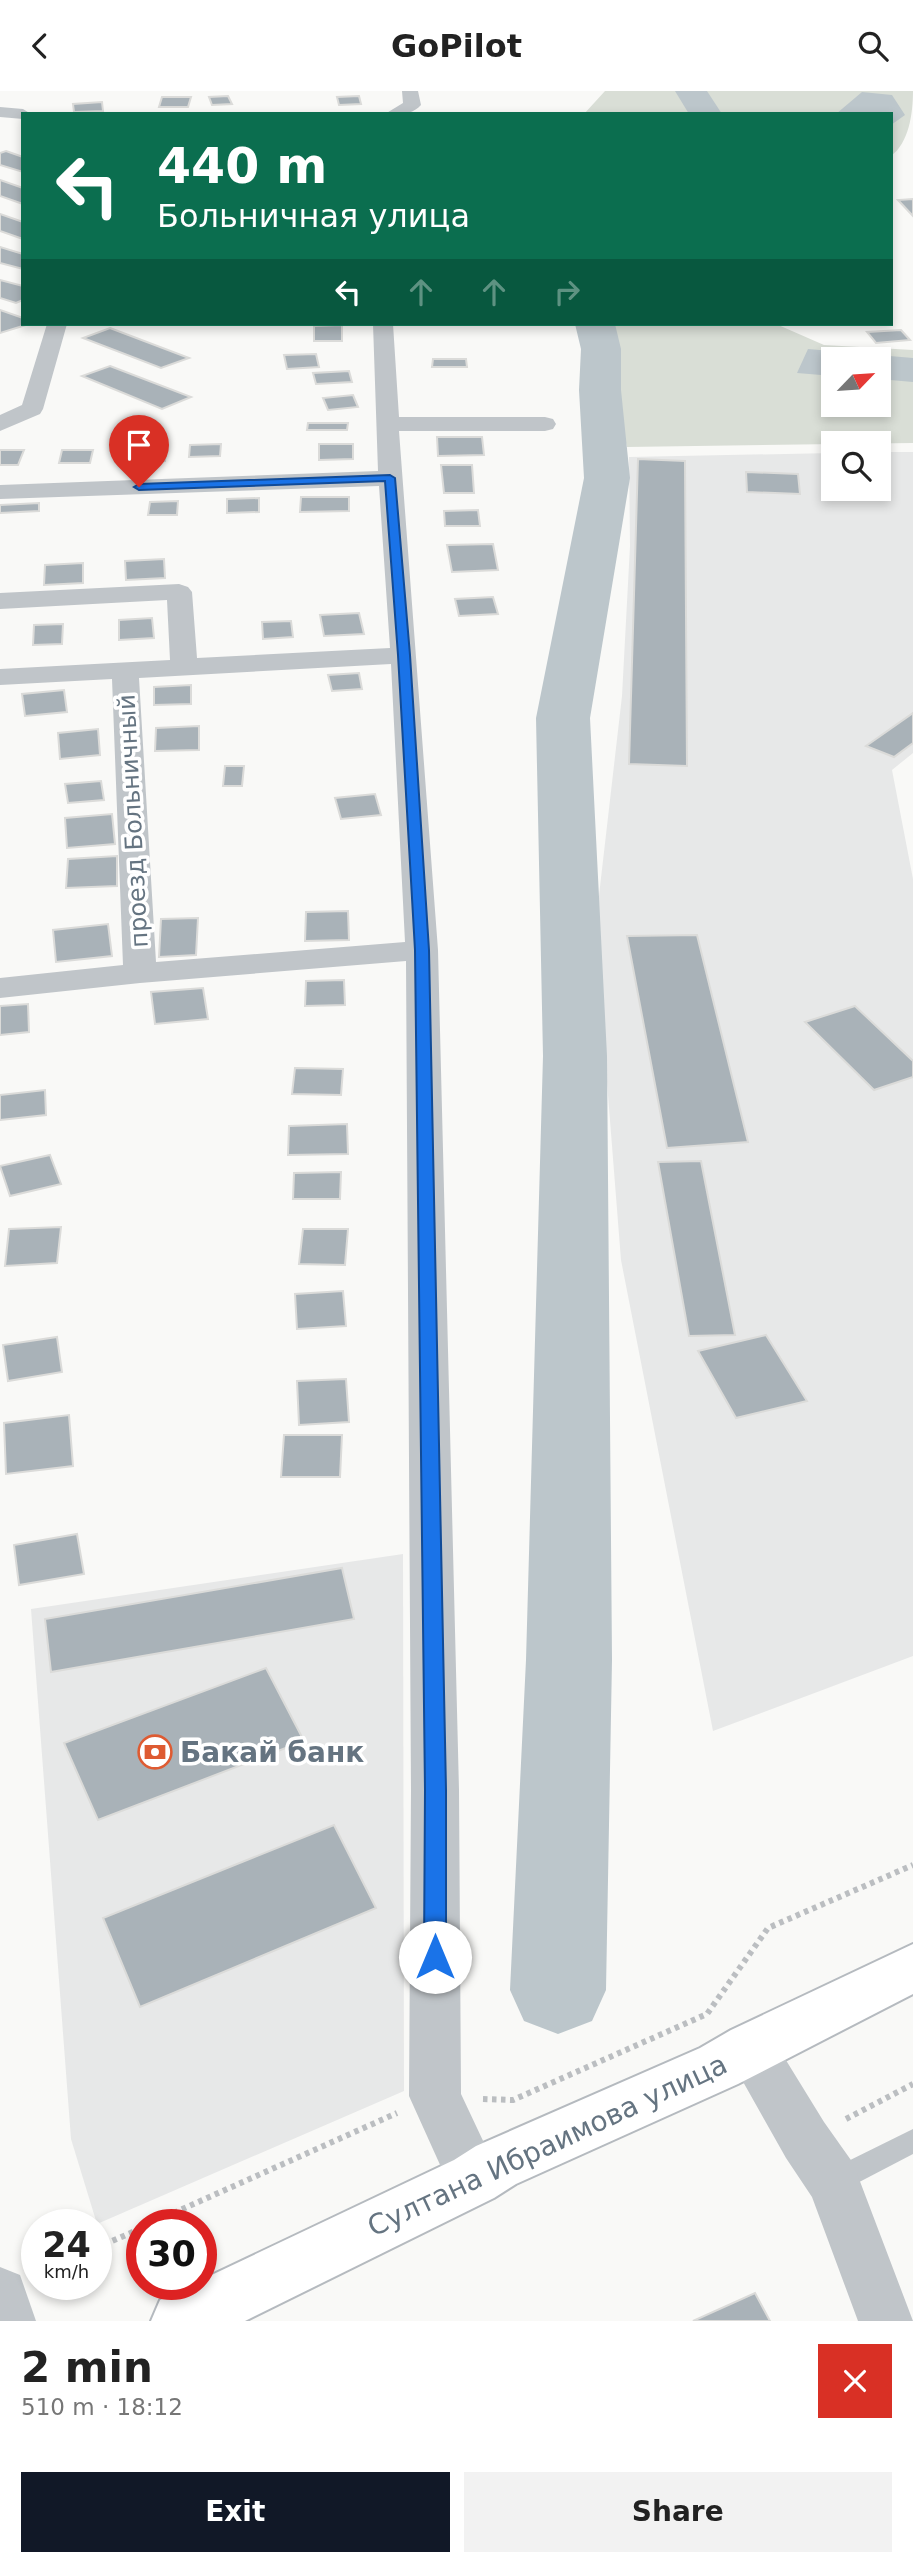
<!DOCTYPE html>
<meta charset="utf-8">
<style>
:root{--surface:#fff;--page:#f2f2f2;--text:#222;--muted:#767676;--accent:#111827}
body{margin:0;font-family:"DejaVu Sans",sans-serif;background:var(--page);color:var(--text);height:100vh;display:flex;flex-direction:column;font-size:26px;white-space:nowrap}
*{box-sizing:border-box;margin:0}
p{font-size:23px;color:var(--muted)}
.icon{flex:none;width:38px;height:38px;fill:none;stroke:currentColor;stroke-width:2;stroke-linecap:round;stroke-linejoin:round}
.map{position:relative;height:2230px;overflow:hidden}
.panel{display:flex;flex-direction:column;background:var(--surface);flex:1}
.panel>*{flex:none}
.guide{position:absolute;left:21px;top:21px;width:872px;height:214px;border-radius:0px;box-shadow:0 4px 10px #0003;background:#0b6e4f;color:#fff;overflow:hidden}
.needle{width:46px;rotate:65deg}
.controls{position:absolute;left:821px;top:256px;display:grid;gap:14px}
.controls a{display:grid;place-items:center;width:70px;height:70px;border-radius:0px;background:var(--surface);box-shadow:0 4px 10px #0003;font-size:35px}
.speed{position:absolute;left:21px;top:2118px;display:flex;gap:14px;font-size:35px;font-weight:700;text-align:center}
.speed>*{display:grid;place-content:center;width:91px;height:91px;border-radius:50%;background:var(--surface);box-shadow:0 4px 10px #0003;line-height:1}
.speed small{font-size:18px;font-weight:400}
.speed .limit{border:10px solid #d22;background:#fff;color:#111}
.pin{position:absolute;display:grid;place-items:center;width:60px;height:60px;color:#fff;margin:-72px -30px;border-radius:50% 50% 50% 0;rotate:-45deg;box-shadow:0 0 7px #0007}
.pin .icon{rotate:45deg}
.me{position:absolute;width:77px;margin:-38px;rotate:0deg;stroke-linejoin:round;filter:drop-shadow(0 0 5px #0008)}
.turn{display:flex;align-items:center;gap:24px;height:147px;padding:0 21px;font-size:32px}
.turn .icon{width:91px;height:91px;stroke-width:2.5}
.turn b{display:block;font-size:49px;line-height:60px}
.lanes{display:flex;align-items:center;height:66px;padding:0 21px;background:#0003;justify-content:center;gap:35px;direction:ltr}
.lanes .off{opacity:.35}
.round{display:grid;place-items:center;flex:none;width:74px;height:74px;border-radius:0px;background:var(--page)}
.overview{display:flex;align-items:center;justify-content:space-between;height:119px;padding:0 21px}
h1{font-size:42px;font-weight:600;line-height:52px}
.action{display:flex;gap:14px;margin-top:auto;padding:14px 21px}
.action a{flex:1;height:80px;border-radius:0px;background:var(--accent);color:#fff;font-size:28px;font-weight:600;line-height:80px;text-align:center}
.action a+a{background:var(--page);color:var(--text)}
header{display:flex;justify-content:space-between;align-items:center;height:91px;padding:0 21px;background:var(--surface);font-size:32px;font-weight:600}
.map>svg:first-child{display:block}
</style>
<header><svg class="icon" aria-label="back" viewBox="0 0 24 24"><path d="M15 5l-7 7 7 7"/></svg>GoPilot<svg class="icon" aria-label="search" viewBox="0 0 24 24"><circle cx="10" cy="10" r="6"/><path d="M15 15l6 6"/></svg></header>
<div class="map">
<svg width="913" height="2230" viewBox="0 0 913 2230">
<rect width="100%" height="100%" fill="#f9f9f7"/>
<g fill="#e7e8e8">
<path d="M879,361H913V662L892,679L913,788V1565L713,1640L621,1169L595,839L622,605L630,455L629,366L833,362V397H878Z"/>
<path d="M403,1463L404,2000L97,2133L71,2048L31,1518Z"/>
</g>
<g fill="#d9ded6" fill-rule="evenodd">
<path d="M605,0H913C913,22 909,52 891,65V23H584Z"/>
<path d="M598,233H776L824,254L913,259V352L627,356ZM833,268H878V313H833Z"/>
</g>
<g fill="#bcc6cb">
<path d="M862,1L892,4L905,24L891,34V23H836Z"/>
<path d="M808,258L913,267V291L879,288L878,268H833V285L797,282Z"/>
</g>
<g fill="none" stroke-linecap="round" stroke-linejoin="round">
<g fill="#bcc6cb" fill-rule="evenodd">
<path d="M675,0H707L722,23H689Z"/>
<path d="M575,233H615L621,258V299L630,387L590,627L607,965L612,1569L606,1899L592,1930L558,1943L524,1930L510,1899L526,1569L543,965L536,627L584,387L579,299L581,258Z"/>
</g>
</g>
<g fill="#a9b2b8" stroke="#dbdbd9" stroke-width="2">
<path d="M228,5L232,13L212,14L209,6Z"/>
<path d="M359,5L361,13L339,14L337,6Z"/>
<path d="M162,6H191L188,16H159Z"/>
<path d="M102,11L103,20L74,21L73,13Z"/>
<path d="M6,60L23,66V81L0,74V62Z"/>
<path d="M0,89L23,97V113L0,105Z"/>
<path d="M913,108V125L898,109Z"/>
<path d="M0,123L23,131V148L0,140Z"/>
<path d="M0,156L23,163V178L0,172Z"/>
<path d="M0,189L23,195V209L16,212L0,207Z"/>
<path d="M0,219L23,227V233H29L0,242Z"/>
<path d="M342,234V250H314V235Z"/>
<path d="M110,237L189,267L161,277L83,247Z"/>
<path d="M901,239L910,249L876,252L867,241Z"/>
<path d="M316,263L319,276L287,278L284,264Z"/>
<path d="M433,268H466L467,276H432Z"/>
<path d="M110,275L191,306L162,318L82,285Z"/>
<path d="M349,280L352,291L316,293L313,282Z"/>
<path d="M353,304L358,316L328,319L323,307Z"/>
<path d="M308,332H348L347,339H307Z"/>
<path d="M437,346H482L484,364L438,365Z"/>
<path d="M221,353L220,365L189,366L190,354Z"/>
<path d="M319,353H353V368L319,369Z"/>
<path d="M166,356L165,370L116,371L117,357Z"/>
<path d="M0,359H24L18,374H0Z"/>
<path d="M62,359H93L90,372H59Z"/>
<path d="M638,368L685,370L687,675L629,673Z"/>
<path d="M441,374H472L474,402H444Z"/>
<path d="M746,381L798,383L800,403L747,401Z"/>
<path d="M301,406H349V420L300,421Z"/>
<path d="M259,407V421L227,422V408Z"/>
<path d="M178,410L177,424H148L150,411Z"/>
<path d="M39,412V420L0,422V414Z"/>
<path d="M478,419L480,435H445L444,420Z"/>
<path d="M493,453L498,479L452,481L447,454Z"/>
<path d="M164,468L165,487L126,489L125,470Z"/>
<path d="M83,472V492L44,494L45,474Z"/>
<path d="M493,506L498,523L459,525L455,508Z"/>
<path d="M359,522L364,543L324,545L320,524Z"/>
<path d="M152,527L154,547L119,549V529Z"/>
<path d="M291,530L293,546L263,548L262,531Z"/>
<path d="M63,533L62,553L33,554L34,534Z"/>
<path d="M359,582L362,598L332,600L328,584Z"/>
<path d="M191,594V613L154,614V596Z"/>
<path d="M64,599L67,621L25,625L22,603Z"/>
<path d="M913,622V652L894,666L866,655Z"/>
<path d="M199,635V659L155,660L156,637Z"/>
<path d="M98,638L100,664L60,668L58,642Z"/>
<path d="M225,675H244L242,695H223Z"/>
<path d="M101,690L104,709L68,712L65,693Z"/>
<path d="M375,703L381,724L341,728L335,707Z"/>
<path d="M112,723L115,753L67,757L65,727Z"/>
<path d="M117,765V795L66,797L68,768Z"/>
<path d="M348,820L349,849L305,850L306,821Z"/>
<path d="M198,827L196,864L159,866L161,828Z"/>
<path d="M108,833L112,865L56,871L53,839Z"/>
<path d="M697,844L748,1051L667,1057L627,845Z"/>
<path d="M344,889L345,914L305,915L306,890Z"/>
<path d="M203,897L208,928L155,933L151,901Z"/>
<path d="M28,913L29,941L0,944V915Z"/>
<path d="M855,915L913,970V986L874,999L805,931Z"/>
<path d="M295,977L343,978L341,1004L292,1003Z"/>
<path d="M45,999L46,1024L0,1029V1004Z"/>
<path d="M347,1033L348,1063L288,1064L289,1035Z"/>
<path d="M50,1064L61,1093L10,1105L0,1075Z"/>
<path d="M701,1070L735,1244L689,1245L658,1071Z"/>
<path d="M341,1081L340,1108H293L294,1082Z"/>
<path d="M61,1136L57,1172L5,1175L9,1138Z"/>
<path d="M303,1138H348L345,1174L299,1173Z"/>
<path d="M343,1200L346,1235L297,1238L295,1203Z"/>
<path d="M766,1244L807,1310L736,1327L698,1260Z"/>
<path d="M57,1246L62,1281L8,1290L3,1254Z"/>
<path d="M346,1288L349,1331L299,1334L297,1290Z"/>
<path d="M69,1324L73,1375L6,1383L4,1332Z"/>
<path d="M284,1344H342L340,1386H281Z"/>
<path d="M77,1443L84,1483L19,1494L14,1454Z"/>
<path d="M342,1477L354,1528L51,1581L45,1528Z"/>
<path d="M266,1577L304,1650L98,1729L64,1652Z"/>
<path d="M334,1734L376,1817L140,1916L103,1827Z"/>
<path d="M755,2202L770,2230H693Z"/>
</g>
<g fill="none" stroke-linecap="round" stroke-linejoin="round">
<defs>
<path id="secondary" d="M913,1853V1903L738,1993L516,2093L494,2107L245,2230H151L160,2209L194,2193H201V2189L454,2069L476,2055L700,1957L731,1939Z"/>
</defs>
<use href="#secondary" stroke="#b5babf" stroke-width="4"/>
<g stroke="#bbbec1" stroke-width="6" stroke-dasharray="4.5 4.5" stroke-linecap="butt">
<path d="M483,2008L513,2009L707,1923L768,1837L913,1774"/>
<path d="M846,2028L913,1993"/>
<path d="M149,2133L397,2022"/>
<path d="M96,2157L142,2137"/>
</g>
<path fill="#c0c5c9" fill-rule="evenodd" d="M913,2038V2063L844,2099L835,2103L826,2099L822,2090L826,2081Z"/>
<g fill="#c0c5c9" fill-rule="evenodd">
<path d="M402,0H418L421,14C411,25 398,23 385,23L403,12Z"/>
<path d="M0,16L23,18L31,23H23V28L0,26Z"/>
<path d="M47,233H67L43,318L40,323L0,340V324L22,314Z"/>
<path d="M373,233H393L399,326H545L553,328L556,333L553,338L545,340H399L438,859L459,1699L461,2003L501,2088L493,2107L474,2114L455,2107L409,2005L411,1699L406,870L140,892L0,907V887L123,874L112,588L0,594V578L170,569L167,509L0,518V502L179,493L188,496L192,501L197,567L390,557L379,395L0,408V394L378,380ZM391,573L405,851L156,871L139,587Z"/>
<path d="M750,1933L768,1940L824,2031L853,2072L913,2230H858L812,2106L786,2067L724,1957L732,1940Z"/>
<path d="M0,2176L20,2184L36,2230H0Z"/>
</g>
<use href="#secondary" fill="#fff" fill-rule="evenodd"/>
</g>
<path fill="#1a73e8" stroke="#114b97" stroke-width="2" d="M390,384L395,387L410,564L429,859L446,1699V1866L443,1873L435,1876L427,1873L424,1866L425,1699L415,859L398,564L385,390L139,399L134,396L139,393Z"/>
<defs>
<symbol id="bank-ring" viewBox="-11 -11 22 22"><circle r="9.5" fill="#fff" stroke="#de5b32" stroke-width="1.5"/><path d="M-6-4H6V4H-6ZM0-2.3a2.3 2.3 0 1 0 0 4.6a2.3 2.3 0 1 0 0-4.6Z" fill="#de5b32"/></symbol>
</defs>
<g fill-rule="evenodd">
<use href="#bank-ring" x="136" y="1642" width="38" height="38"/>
</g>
<g text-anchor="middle" stroke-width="7" stroke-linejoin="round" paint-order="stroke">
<g font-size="24" fill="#657481" stroke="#fff">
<text transform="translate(133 730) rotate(-93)" y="8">проезд Больничный</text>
</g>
<g font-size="28" font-weight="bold" fill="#657481" stroke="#fff" text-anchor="start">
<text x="180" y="1671">Бакай банк</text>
</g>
<g font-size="28" fill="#657481" stroke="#fff">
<text transform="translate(547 2054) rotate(-25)" y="10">Султана Ибраимова улица</text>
</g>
</g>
</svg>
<div class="controls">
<a><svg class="needle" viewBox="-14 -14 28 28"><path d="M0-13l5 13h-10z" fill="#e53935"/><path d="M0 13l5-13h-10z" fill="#767676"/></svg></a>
<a><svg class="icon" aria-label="search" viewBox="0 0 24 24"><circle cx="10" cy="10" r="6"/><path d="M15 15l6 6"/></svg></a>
</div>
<div class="speed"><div>24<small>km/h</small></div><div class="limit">30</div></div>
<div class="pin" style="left:139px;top:396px;background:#d93025"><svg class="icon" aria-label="arrive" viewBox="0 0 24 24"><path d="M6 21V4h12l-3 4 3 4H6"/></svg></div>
<svg class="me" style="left:435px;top:1866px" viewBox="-20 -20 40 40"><circle r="19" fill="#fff"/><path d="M0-13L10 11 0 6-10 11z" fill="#1a73e8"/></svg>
<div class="guide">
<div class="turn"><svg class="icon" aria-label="left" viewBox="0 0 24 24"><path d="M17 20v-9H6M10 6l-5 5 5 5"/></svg><div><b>440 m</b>Больничная улица</div></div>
<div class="lanes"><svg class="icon" aria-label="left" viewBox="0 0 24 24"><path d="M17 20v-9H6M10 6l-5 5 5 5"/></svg><svg class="icon off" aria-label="ahead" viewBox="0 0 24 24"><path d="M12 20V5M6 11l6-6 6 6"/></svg><svg class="icon off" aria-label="ahead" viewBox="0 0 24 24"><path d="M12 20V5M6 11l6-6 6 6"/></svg><svg class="icon off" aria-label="right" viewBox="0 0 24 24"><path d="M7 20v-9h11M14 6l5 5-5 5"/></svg></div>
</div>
</div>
<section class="panel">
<div class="overview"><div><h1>2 min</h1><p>510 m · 18:12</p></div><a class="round" style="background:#d93025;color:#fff"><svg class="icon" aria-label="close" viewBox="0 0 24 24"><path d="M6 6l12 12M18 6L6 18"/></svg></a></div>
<div class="action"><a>Exit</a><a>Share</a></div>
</section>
